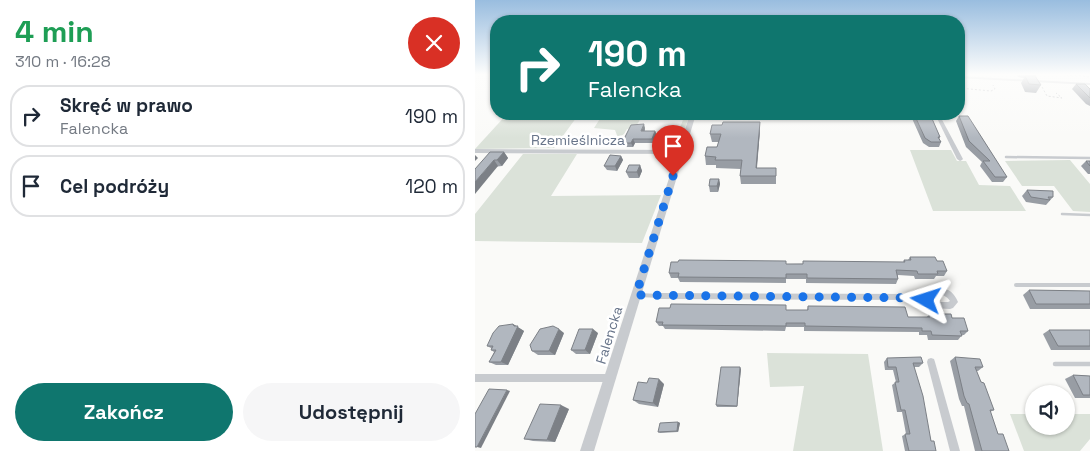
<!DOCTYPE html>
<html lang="pl">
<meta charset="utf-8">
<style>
:root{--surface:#fff;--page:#f6f6f7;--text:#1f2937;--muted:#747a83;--line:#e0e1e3;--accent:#0f766e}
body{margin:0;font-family:"Space Grotesk",sans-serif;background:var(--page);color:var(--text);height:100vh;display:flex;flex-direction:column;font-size:19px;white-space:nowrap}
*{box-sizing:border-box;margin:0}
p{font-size:16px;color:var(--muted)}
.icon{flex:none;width:28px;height:28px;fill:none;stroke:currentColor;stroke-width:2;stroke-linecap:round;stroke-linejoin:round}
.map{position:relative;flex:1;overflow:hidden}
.drawer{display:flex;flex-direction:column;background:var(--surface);width:475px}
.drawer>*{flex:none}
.guide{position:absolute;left:15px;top:15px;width:475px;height:105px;border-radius:20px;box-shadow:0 1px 4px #0004;background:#0f766e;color:#fff;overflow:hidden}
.buttons{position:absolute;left:550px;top:385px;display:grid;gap:10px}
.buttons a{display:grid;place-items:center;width:50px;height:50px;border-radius:50%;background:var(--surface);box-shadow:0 1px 4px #0004;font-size:25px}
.pin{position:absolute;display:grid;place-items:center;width:42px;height:42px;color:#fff;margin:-51px -21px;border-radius:50% 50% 50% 0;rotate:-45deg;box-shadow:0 0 5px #0007}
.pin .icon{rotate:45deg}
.me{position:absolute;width:55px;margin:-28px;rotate:276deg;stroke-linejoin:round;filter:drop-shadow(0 0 4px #0008)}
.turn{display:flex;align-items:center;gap:18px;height:105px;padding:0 15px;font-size:22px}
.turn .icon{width:65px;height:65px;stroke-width:2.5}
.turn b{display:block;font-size:35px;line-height:42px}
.round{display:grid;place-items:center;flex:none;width:52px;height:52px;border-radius:26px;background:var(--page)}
.overview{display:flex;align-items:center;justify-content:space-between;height:85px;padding:0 15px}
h1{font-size:30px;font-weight:600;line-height:38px;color:#1e9e55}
.button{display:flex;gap:10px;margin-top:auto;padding:10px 15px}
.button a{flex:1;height:58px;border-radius:30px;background:var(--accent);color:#fff;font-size:20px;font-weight:600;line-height:58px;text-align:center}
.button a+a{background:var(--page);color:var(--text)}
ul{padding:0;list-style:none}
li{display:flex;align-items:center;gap:15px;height:62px;margin:0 10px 8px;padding:0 5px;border:2px solid var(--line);border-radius:20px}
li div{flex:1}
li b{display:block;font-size:19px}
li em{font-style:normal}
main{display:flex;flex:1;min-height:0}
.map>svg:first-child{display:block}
</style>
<main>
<section class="drawer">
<div class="overview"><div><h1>4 min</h1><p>310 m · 16:28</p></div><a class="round" style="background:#d93025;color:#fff"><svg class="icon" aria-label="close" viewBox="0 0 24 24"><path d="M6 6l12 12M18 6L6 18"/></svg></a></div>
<ul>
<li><svg class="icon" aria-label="right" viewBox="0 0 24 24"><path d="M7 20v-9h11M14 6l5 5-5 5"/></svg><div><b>Skręć w prawo</b><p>Falencka</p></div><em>190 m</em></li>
<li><svg class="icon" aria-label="arrive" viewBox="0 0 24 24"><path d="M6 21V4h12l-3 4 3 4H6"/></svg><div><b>Cel podróży</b></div><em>120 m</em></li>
</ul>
<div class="button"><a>Zakończ</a><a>Udostępnij</a></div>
</section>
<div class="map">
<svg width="615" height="451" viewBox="0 0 615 451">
<rect width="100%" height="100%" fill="#fafaf8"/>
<g fill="#dbe2d9">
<path d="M32,114H104L79,148L0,149Z"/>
<path d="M128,114H211L210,116L214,117L202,150H197L209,117L166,118L160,128L152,129L149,134L143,138L140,130L119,128Z"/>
<path d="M435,150H476L482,161H491L504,185L535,186L551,211H458Z"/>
<path d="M48,154H102L76,196L186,195L167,243L0,241V214Z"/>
<path d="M595,160L615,184V212L598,211L579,186H547L530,161Z"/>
<path d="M292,353L393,354L408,451H318L329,386L295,387Z"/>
<path d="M535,414H559V426H591V414H615V439L605,451H549Z"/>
</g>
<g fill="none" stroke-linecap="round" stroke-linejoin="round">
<g stroke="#c1c3c6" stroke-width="1" stroke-dasharray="2 2" stroke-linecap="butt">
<path d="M591,75L599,76"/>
<path d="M600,75L615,77"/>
<path d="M567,87L572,96L587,98L581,93"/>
<path d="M484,88L516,91L520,89L518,85"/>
</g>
<g stroke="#c8cbcf" stroke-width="2.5">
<path d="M531,157L615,158"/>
<path d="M587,214L615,215"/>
</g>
<g stroke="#c8cbcf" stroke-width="4">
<path d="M541,285H615"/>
<path d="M164,295L185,296"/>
</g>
<path stroke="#c8cbcf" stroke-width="4.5" d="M580,364H615"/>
<g fill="#c8cbcf" fill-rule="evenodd">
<path d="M484,76L615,83V85L484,78Z"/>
<path d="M460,114H464L488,159L487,160L485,161L482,159Z"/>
<path d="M0,149L206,150L209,152L206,154L0,153Z"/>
<path d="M465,288C475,289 479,293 483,302L478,308L475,309L457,308L454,307L448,300L185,299L182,298L181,296L182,294L185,293L446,294L447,291L453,289ZM454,295C462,295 470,293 475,301L473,302H459Z"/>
<path d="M456,358L459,359L460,362L485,451H475L452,362L453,359Z"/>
<path d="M0,374H135L138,375L139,378L138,381L135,382H0Z"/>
</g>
<path fill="#c8cbcf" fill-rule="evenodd" d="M215,114H221L119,451H105Z"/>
</g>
<g fill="#989da4">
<path d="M542,75H561V77L566,85L561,93L550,92L546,83L549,78L543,77Z"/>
<path d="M601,84L615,89V106L611,104L597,89Z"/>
<path d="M435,114H455L465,137L464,139L466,142L464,147H454L448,143Z"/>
<path d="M484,116L532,177L528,182H517L505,166L507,162L491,147L481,121Z"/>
<path d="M170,128V131H180L182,135L179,143H160L158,147H149L147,143Z"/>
<path d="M285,130L282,168H301V184H266L265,176L266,169L241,168V165H231L230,156L242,147L244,142H237L235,134Z"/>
<path d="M29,152L33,158L27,166L0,169Z"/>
<path d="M146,156L148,160L142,171L132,170L129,166Z"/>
<path d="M611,161H615V174H613L606,166Z"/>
<path d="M165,165L167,171L164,178H154L151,172Z"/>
<path d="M244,179L245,184L243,192H235L234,186Z"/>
<path d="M552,190L578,197L571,205L551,202L547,196Z"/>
<path d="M435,257L462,261L472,271L469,276H461L459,279H440L439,276L423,275V279L421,284L331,283V279H311V283L205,282L203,278H196L194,273L311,264L428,262L429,260H433Z"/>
<path d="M554,290L615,291V309H555L548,295Z"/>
<path d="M333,306L433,317H452L454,314L477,318L493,331L489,335H487L483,340H453L452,335H444V332L329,331V327H311L310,331L190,329L188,326H184L181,322L311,310H332Z"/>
<path d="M38,324L49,331L33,365H21L14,362L19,352L16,350V348L12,346Z"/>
<path d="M574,330H615V350H576L568,334Z"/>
<path d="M89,333L80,355H63L57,351Z"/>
<path d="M123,333L115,354H101L96,350Z"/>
<path d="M480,357L508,367L503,371H501L506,382L519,410L515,412L523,434L534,451H500L489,406H487L484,399L475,361Z"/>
<path d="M412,358L448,363L444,367H439L456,441L461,451H430L427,436L431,434L427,412H422L417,385L421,382L418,370H410L409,362Z"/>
<path d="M266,369L262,407H242L241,405Z"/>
<path d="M598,375L615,376V398H600L590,379Z"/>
<path d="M189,384L183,407L164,404L158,400Z"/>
<path d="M94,409L80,442L58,441L49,439Z"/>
<path d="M203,422L205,423L203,432L185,433L183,432Z"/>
</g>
<g fill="#7c8086">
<path d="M285,122V130L281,176V168Z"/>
<path d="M169,124L170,128L168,135L166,131Z"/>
<path d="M180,131L182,135L179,143L177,139Z"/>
<path d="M158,139L160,143L158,147L156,143Z"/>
<path d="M29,152L33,158L27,166L22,160Z"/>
<path d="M0,155L3,158L0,161Z"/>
<path d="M146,156L148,160L142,171L140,166Z"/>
<path d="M19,160L23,166L0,194V182Z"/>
<path d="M165,165L167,171L164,178L162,172Z"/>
<path d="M244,179L245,184L243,192L242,186Z"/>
<path d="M38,324L49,331L33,365L26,362L39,326Z"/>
<path d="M84,329L89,333L80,355L74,351Z"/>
<path d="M118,329L123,333L115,354L110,350Z"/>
<path d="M265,367L266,369L262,407V406Z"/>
<path d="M184,379L189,384L183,407L178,403Z"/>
<path d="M32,390L35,391L6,448L2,447Z"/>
<path d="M86,405L94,409L80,442L72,440Z"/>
<path d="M203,422L205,423L203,432L202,431Z"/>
</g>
<g fill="#b1b7bf" stroke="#7c8086">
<path d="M550,76H560L566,85L554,84Z"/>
<path d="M601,84H610L615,89V98Z"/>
<path d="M439,114H455L465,137H463L466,142H456L450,138Z"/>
<path d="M484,116H493L532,177H520L508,161H515L494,141Z"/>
<path d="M248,122H285L281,168H301V176H265L267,160H240L241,157L230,156L232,147H242L246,134H235L237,125H247Z"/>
<path d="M169,124L166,131H180L177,139H158L156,143H147L156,125Z"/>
<path d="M15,152H29L22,160H19L0,182V169Z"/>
<path d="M135,155L146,156L140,166H129Z"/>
<path d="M611,161H615V166Z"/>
<path d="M154,165H165L162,172H151Z"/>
<path d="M235,179H244L242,186H234Z"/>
<path d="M552,190L578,191V197H573L575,200L556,197Z"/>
<path d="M435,257H460L462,261H468L472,271H462L463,274H443L442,271L421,270L423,279L332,278V274H311V278L203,277L204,273H194L196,262H203L204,260L311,261V264H328V261L430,262L429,260H436Z"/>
<path d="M554,290L615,291V304H561Z"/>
<path d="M196,304L311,305V310H333V306L430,307L433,317H455L454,314H476L477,318H489L493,331H485L487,336L457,335L456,331H447V328L330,326V323H311V326L187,325L188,322H181L184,308H195Z"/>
<path d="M38,324L39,326H43L26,362H14L21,350H16L18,346H12L18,333L24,326Z"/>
<path d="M78,326L84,329L74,351H57L55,345L65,329Z"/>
<path d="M104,329H118L110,350H96Z"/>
<path d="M574,330H615V346H583Z"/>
<path d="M446,357L448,363H438L448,396L456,441H459L461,451H434L430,434H435L430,410H426L420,382H424L421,367H413L412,358Z"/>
<path d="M480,357L505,359L508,367H500L506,382L509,383L519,410H515L523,434H528L534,451H507L494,404L492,403L489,396Z"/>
<path d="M246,367H265L262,406L241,405Z"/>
<path d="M598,375L615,376V395H608Z"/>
<path d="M174,378L184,379L178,403L158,400L163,382L172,383Z"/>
<path d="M14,389L32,390L2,447H0V414Z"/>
<path d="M65,404L86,405L72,440L49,439Z"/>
<path d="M203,422L202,431L183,432L185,423Z"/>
</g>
<linearGradient id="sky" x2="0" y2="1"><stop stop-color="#99bddf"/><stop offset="0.54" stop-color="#fdfdfc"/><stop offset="1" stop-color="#fdfdfc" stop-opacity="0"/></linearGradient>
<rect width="615" height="138" fill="url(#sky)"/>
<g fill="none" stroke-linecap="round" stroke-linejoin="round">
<path stroke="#1a73e8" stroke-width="9" stroke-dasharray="0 16.2" d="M198,176L161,295L450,298L451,300"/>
</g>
<g text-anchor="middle" stroke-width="5" stroke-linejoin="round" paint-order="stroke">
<g font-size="14" fill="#68758a" stroke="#fff">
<text x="103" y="145">Rzemieślnicza</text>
<text transform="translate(134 335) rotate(-73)" y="5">Falencka</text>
</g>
</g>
</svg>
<div class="buttons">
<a><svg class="icon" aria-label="sound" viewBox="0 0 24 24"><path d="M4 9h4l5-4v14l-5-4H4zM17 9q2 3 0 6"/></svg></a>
</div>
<div class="pin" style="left:198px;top:176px;background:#d93025"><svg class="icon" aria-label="arrive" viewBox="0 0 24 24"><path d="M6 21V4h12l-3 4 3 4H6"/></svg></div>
<svg class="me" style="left:451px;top:300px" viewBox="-20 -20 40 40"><path d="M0-17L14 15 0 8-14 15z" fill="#1a73e8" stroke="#fff" stroke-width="4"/></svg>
<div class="guide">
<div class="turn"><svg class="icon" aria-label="right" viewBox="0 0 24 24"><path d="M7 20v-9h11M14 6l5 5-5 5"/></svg><div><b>190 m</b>Falencka</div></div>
</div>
</div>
</main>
